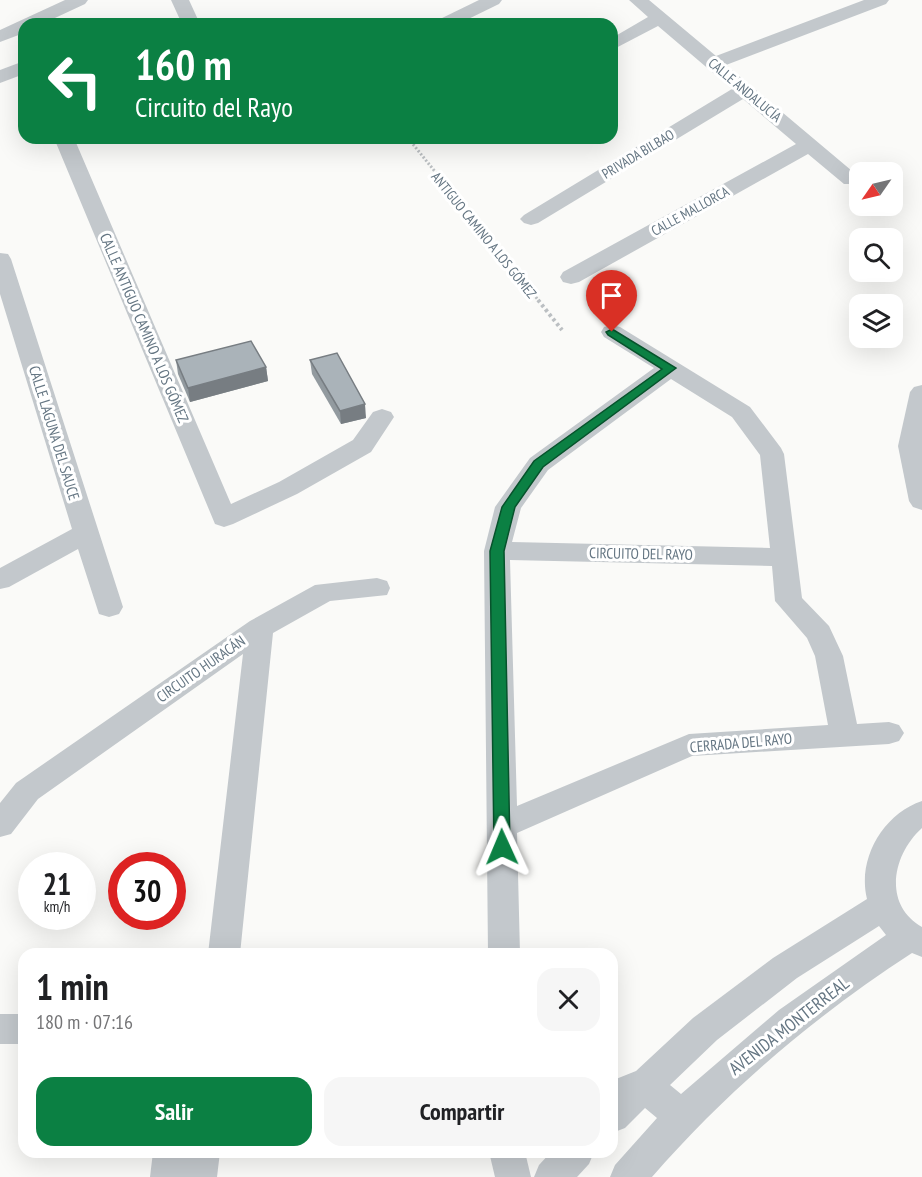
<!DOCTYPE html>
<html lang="es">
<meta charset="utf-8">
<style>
:root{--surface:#fff;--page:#f6f6f6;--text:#202124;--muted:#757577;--accent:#0b8043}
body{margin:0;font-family:"PT Sans Narrow",sans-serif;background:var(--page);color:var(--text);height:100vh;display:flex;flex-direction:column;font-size:22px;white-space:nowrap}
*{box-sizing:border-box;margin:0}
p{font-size:20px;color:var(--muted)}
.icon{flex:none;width:33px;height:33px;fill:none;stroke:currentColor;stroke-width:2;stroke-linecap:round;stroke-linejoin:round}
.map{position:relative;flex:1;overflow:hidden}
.sheet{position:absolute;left:18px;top:948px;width:600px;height:210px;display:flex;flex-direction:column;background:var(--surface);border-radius:18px;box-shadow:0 6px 24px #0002}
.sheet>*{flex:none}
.hud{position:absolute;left:18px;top:18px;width:600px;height:126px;border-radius:18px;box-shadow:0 6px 24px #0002;background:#0b8043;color:#fff;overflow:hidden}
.needle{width:39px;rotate:236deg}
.tools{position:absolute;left:849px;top:162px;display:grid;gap:12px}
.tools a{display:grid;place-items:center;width:54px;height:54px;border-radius:12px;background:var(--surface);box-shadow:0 6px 24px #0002;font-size:30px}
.speed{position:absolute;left:18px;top:852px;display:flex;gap:12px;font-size:30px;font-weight:700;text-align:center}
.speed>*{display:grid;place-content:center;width:78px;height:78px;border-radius:50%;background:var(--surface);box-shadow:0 6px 24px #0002;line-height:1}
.speed small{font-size:15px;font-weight:400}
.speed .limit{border:9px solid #d22;background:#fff;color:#111}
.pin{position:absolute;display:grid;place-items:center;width:51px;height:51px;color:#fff;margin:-62px -26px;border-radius:50% 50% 50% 0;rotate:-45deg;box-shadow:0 0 6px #0007}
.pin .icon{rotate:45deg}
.me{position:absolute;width:66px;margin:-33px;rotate:359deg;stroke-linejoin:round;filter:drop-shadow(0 0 4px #0008)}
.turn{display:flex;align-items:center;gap:21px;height:126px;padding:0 18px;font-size:27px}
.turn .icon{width:78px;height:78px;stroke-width:2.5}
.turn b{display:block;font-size:42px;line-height:51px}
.round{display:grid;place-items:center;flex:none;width:63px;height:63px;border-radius:18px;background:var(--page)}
.head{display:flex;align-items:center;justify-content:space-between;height:102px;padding:0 18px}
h1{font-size:36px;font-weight:600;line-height:45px}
.primary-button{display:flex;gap:12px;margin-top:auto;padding:12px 18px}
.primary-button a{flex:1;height:69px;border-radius:18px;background:var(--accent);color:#fff;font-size:24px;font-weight:600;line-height:69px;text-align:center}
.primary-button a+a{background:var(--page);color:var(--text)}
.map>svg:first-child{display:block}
</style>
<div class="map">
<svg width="922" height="1177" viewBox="0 0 922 1177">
<rect width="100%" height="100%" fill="#fafaf8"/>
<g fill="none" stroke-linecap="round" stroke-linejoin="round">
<path stroke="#bbbfc2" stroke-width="3" stroke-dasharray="2 2" stroke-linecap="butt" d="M408,138L539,301"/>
<path stroke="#bbbfc2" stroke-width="4" stroke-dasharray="3 3" stroke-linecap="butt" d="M538,300L562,330"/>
<g fill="#c3c8cc" fill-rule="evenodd">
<path d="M65,0H88L85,4L42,24H24V33L0,42V30Z"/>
<path d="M171,0H189L200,24H182Z"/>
<path d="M479,0H502L499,4L458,24H435L438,20Z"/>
<path d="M629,0H649L716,56L864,0H889L886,4L726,65L858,176V184H844L808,154L579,282L571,284L563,282L560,277L563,272L796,144L743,99L538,223L531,225L524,223L520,219L524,215L732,89L658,26L612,50V38L648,17Z"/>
<path d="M24,61V74L0,83V70Z"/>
<path d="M54,138H74L231,504L279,482L353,440L373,412L382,409L391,412L394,417L371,452L297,494L233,524L224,527L215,524Z"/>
<path d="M0,253L8,254L11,259L123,607L119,614L109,617L99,614L78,549L9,587L0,589V568L72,529L0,294Z"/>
<path d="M612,325L620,327L750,407L781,448L784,454L802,598L829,626L843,656L857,724L889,722L899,725L904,733L899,741L889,744L692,756L517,833L520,954H488L484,551L495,507L530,458L654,368L604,337L601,332L604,327ZM671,379L732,417L760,455L770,548L512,542L521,508L548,470ZM510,560L772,566L775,601L807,638L815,656L828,725L689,734L517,806Z"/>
<path d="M922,385V510L913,507L909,501L898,446L910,392L914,387Z"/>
<path d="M377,578L387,581L390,588L387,595L330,601L273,633L240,954H208L243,654L38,799L11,834L0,837V803L16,783L250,621L315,585Z"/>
<path d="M922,801V828C893,854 882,904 922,927V957L912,953C815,1016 728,1090 652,1177H610L615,1165L657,1118L645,1108L625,1128L612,1133V1087L616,1079L636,1071L693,1018L773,958L867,899C857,859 883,814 922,801ZM879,926L886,935L779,1010L681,1094L670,1085L717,1040L797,978Z"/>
<rect x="0" y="1014" width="24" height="30"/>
<path d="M153,1152H220L217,1177H150Z"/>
<path d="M489,1152H525L531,1177H495Z"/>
<path d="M551,1152H594L589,1164L577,1177H534L539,1165Z"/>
</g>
</g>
<g fill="#929a9f">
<path d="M176,360L266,367L268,381L190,402L178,374Z"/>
<path d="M310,360L366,418L341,424L312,374Z"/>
</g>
<g fill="#777d82">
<path d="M266,367L268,381L190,402L188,388Z"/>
<path d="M365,404L366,418L341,424L340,411Z"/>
</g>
<g fill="#aab3b9" stroke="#777d82" stroke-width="1.5">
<path d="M251,341L266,367L188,388L176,360Z"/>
<path d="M337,353L365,404L340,411L310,360Z"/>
</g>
<path fill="#0b8043" stroke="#07532c" stroke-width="1.5" d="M612,329L676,368L543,467L515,507L504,551L510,847L508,852L502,853L496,852L494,847L490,551L502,507L534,461L662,369L608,335L606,332Z"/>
<g text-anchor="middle" stroke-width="6" stroke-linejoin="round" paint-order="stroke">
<g font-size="14" fill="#657683" stroke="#fff">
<text transform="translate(745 90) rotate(40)" y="5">CALLE ANDALUCÍA</text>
<text transform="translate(638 154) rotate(-31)" y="5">PRIVADA BILBAO</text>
<text transform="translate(690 211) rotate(-29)" y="5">CALLE MALLORCA</text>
<text transform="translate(484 235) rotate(51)" y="5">ANTIGUO CAMINO A LOS GÓMEZ</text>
</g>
<g font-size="15" fill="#657683" stroke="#fff">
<text transform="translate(144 328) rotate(67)" y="5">CALLE ANTIGUO CAMINO A LOS GÓMEZ</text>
<text transform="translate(54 433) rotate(73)" y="5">CALLE LAGUNA DEL SAUCE</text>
<text transform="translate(641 554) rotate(1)" y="5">CIRCUITO DEL RAYO</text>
<text transform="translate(201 669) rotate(-35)" y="5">CIRCUITO HURACÁN</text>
<text transform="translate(741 743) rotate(-5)" y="5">CERRADA DEL RAYO</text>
</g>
<g font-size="18" fill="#657683" stroke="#fff">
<text transform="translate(789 1026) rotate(-38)" y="6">AVENIDA MONTERREAL</text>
</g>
</g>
</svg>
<div class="tools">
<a><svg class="needle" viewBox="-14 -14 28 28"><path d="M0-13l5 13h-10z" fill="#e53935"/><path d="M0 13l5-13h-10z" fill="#757577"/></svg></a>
<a><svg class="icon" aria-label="search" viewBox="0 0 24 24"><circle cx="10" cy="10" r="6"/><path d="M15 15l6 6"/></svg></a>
<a><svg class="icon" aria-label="layers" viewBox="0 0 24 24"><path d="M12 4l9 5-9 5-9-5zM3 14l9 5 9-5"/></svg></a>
</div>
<div class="speed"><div>21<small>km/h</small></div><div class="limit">30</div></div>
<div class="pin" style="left:612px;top:332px;background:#d93025"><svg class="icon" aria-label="arrive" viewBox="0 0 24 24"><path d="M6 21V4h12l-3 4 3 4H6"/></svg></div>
<svg class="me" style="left:502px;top:847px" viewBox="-20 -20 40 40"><path d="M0-17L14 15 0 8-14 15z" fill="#0b8043" stroke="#fff" stroke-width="4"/></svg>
<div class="hud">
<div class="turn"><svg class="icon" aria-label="left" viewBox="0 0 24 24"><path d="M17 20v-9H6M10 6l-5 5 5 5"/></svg><div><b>160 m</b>Circuito del Rayo</div></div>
</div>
<section class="sheet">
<div class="head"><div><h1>1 min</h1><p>180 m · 07:16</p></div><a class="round"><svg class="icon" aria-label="close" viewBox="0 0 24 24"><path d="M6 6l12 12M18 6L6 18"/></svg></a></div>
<div class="primary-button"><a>Salir</a><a>Compartir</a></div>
</section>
</div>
